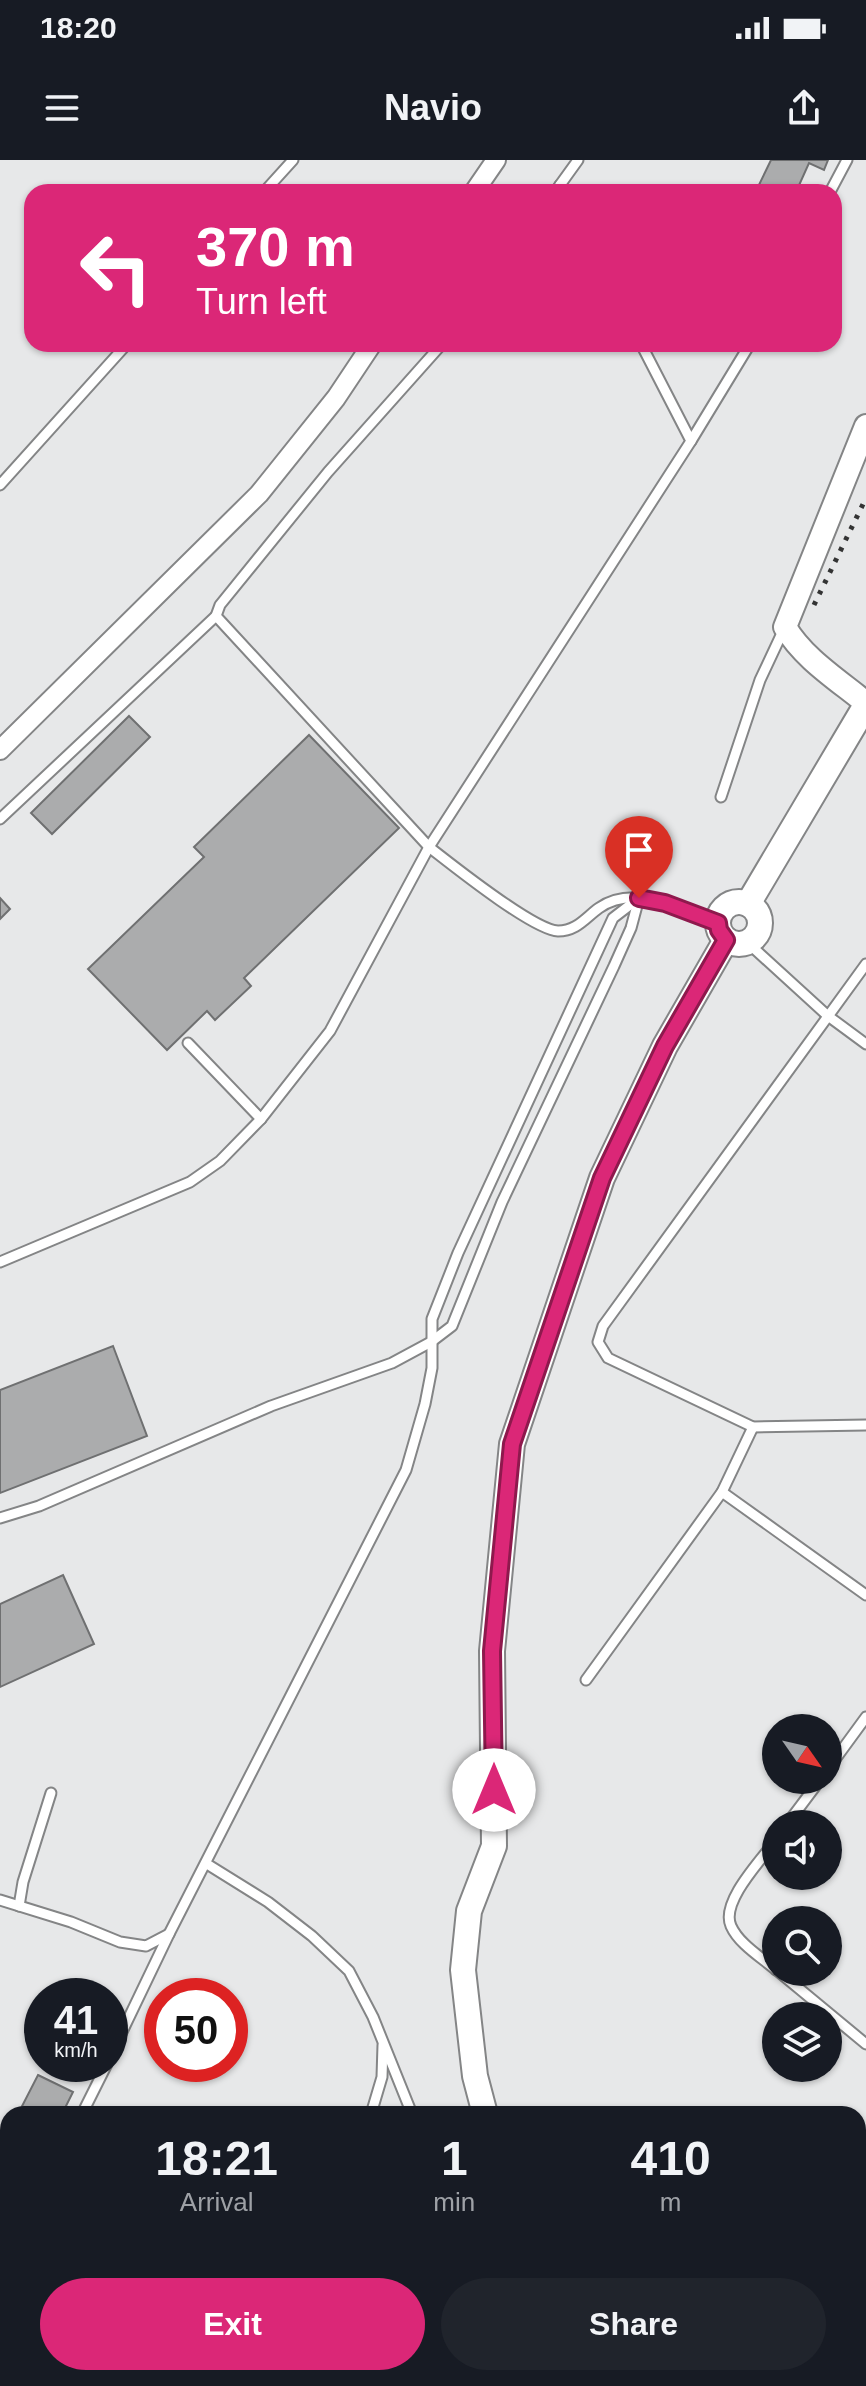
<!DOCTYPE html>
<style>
:root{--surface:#171b24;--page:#20242c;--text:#f1f3f6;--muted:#9ea1a6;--accent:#db2777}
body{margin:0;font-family:Arial,sans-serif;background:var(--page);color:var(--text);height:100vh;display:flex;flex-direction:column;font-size:30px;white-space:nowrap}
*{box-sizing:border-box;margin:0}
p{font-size:26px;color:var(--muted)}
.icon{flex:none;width:44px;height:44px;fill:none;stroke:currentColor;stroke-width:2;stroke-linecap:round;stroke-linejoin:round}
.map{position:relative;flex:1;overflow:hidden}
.drawer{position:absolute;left:0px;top:1946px;width:866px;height:280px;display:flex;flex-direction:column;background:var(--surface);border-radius:24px 24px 0 0;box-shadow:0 2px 6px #0004}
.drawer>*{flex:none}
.hud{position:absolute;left:24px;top:24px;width:818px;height:168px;border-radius:24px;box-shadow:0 2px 6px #0004;background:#db2777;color:#fff;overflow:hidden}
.needle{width:52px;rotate:124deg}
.fabs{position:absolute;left:762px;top:1554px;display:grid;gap:16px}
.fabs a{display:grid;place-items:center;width:80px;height:80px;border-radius:50%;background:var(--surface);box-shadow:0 2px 6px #0004;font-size:40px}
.speed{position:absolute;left:24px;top:1818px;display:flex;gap:16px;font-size:40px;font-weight:700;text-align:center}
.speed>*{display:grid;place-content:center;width:104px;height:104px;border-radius:50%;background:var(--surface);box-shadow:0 2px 6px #0004;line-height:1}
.speed small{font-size:20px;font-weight:400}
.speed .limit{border:12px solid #d22;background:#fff;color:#111}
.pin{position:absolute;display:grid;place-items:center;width:68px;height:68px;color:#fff;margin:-82px -34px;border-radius:50% 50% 50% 0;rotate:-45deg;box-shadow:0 0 8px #0007}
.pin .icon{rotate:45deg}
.me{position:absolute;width:88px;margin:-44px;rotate:0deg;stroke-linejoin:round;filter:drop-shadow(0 0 6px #0008)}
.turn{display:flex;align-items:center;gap:28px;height:168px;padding:0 40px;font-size:36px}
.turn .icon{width:104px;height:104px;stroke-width:2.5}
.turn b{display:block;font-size:56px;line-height:68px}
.eta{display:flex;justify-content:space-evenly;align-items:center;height:136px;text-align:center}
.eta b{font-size:48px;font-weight:600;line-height:56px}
.primary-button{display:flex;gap:16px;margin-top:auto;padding:16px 40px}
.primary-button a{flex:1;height:92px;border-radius:48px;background:var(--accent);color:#fff;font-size:32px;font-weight:600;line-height:92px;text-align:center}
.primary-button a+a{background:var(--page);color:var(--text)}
.status{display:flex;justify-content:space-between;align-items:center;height:56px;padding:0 40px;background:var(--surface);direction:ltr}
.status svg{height:22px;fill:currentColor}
header{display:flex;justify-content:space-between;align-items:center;height:104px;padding:0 40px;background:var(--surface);font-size:36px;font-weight:600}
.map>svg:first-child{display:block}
</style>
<div class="status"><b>18:20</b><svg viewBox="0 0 49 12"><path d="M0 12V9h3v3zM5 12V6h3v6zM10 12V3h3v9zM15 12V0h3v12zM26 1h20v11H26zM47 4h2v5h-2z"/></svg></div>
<header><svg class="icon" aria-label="menu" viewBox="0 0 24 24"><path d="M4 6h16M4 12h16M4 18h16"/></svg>Navio<svg class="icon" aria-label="share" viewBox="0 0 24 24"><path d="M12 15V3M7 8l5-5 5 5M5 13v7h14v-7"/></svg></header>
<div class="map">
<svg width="866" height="2226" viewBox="0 0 866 2226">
<rect width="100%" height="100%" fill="#e7e8e9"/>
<g fill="#abacad" stroke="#6f7071" stroke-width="2">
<path d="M771,0H828L824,10L809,3L796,32H764L757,29Z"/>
<path d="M129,556L150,577L52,674L31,653Z"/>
<path d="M309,575L399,668L244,818L251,826L215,860L207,851L167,890L88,809L204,697L194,687Z"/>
<path d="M0,738L10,749L0,759Z"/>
<path d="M113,1186L147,1276L0,1333V1230Z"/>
<path d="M63,1415L94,1484L0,1527V1444Z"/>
<path d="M38,1915L73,1932L62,1954H18Z"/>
<path d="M8,1975V2064L6,2068L0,2065V1991Z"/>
<path d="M8,2158V2212L0,2208V2174Z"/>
</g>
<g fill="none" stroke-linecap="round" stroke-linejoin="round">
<defs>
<g id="service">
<path d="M560,25L578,0"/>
<path d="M264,32L293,0"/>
<path d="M555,32L560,25L564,32"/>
<path d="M830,32L847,0"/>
<path d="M442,184L328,312L220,445L216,456L429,687C451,704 533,770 558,771C577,771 585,758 599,748C634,723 684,750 718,763"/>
<path d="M691,281L750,184"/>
<path d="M0,325L127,184"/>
<path d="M721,637L760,520L783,471"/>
<path d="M0,659L216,456"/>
<path d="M748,783L828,856L866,884"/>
<path d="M866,804L603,1166L598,1182L608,1198L753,1267L866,1265"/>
<path d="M188,883L261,959"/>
<path d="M0,1102L190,1022L220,1001L261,959L330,871L429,687L691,281L641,184"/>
<path d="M722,1332L866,1435"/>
<path d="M0,1358L39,1346L271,1246L392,1203L431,1182L452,1166L502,1042L614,806L631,768L639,738"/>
<path d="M586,1520L722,1332L753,1267"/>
<path d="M828,1609L866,1557"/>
<path d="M787,1664L820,1620"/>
<path d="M776,1680C762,1699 720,1742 731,1766C739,1784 761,1797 776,1810"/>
<path d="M207,1704L268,1742L312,1776L349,1811L373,1857L412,1954"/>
<path d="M0,1740L71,1762L120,1782L146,1786L169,1774"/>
<path d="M19,1746L23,1722L51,1633"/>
<path d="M779,1812L866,1884"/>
<path d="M110,1897L169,1774L406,1310L425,1244L432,1208V1159L458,1093L613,758L639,738"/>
<path d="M82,1954L107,1904"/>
<path d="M371,1954L382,1917L383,1885"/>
<path d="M858,1986L866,1978"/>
<path d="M0,2129L8,2112"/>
<path d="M431,2218L434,2222L441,2218"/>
<path d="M515,2218L518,2226"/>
</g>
<g id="minor">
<path d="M474,32L496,0"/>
<path d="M0,590L259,334L336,238L372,184"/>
</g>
<path id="tertiary" d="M866,266L785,467C803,498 838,520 866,543"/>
<g id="secondary">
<circle cx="739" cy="763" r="21"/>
<path d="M748,744L866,545"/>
<path d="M485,1954L475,1916L463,1810L469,1751L494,1686L492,1491L512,1284L602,1018L665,886L726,780"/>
<path d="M572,2218L577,2226"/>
</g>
</defs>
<use href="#service" stroke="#848586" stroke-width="13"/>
<use href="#minor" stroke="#848586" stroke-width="22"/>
<use href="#tertiary" stroke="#848586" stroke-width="26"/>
<use href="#secondary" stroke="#848586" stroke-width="28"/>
<use href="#service" stroke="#fff" stroke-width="9"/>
<use href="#minor" stroke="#fff" stroke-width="18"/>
<use href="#tertiary" stroke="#fff" stroke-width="22"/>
<use href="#secondary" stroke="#fff" stroke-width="24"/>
<path stroke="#333" stroke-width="5" stroke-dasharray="4 8" stroke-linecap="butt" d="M814,445L866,338"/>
</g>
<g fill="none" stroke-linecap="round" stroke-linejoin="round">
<defs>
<path id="route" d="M494,1630L492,1491L512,1284L602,1018L665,886L726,780L719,770L718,763L665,743L639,738"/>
</defs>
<use href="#route" stroke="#8e194d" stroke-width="20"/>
<use href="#route" stroke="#db2777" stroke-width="14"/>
</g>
</svg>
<div class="fabs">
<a><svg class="needle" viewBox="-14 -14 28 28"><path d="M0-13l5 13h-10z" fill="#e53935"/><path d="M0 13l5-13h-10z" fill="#9ea1a6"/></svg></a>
<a><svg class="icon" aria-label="sound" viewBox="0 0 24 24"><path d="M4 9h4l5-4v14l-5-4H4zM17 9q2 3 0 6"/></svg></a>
<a><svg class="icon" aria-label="search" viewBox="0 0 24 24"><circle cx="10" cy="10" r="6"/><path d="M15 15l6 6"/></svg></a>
<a><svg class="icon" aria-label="layers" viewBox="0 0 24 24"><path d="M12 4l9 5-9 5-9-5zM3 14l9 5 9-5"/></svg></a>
</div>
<div class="speed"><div>41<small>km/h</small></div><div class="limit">50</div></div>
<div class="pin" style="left:639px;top:738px;background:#d93025"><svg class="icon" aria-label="arrive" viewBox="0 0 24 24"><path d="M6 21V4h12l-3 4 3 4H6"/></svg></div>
<svg class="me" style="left:494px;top:1630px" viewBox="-20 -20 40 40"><circle r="19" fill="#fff"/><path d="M0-13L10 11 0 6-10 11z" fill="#db2777"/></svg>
<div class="hud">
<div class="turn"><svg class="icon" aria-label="left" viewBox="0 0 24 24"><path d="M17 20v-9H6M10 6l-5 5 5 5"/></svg><div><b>370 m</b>Turn left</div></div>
</div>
<section class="drawer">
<div class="eta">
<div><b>18:21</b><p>Arrival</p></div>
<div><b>1</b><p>min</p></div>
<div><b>410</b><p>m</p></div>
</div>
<div class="primary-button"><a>Exit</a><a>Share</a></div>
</section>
</div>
